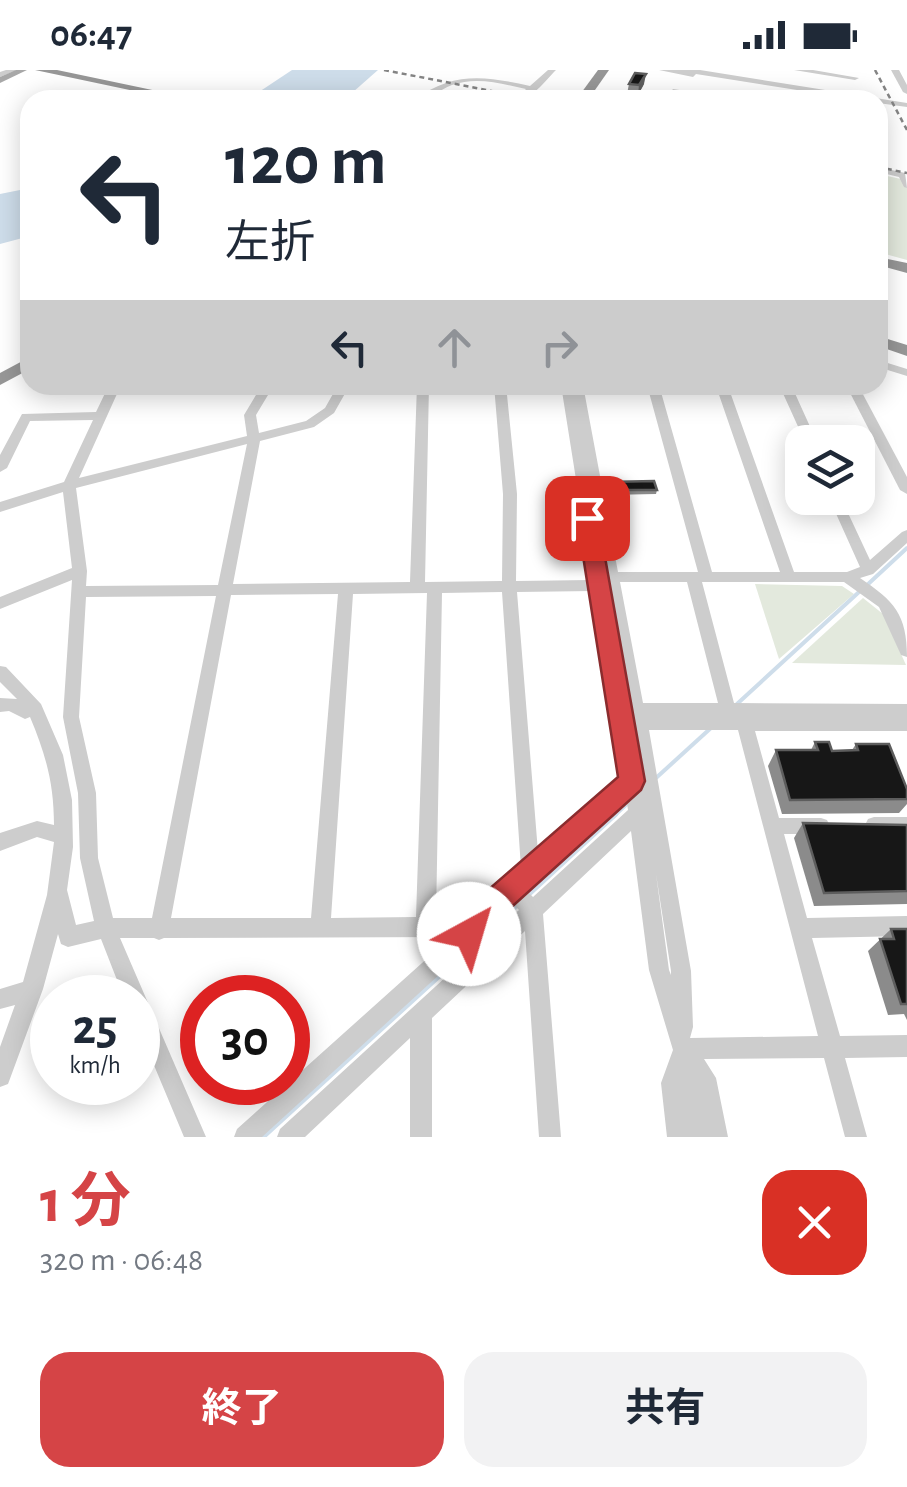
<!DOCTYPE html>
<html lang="ja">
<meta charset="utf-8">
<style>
:root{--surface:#fff;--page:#f2f2f3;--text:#1f2937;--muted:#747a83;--accent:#d54446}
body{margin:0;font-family:"Alegreya Sans","Noto Sans JP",sans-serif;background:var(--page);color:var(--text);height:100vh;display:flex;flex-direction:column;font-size:38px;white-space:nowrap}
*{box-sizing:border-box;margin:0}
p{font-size:32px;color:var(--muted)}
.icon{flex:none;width:55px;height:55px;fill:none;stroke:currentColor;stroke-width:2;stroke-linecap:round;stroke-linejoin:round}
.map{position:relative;height:1067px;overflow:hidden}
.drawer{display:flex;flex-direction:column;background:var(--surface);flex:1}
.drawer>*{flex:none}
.top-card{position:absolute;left:20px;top:20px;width:868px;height:305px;border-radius:30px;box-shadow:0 5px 25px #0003;background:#fff;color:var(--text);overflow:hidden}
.fabs{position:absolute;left:785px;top:355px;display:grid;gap:20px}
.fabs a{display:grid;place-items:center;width:90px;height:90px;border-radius:20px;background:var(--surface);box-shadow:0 5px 25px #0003;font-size:50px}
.speed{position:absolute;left:30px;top:905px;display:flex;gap:20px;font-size:50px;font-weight:700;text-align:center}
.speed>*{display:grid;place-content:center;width:130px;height:130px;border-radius:50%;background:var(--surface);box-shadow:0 5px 25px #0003;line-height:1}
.speed small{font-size:25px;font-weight:400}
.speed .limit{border:15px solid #d22;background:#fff;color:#111}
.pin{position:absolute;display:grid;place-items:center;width:85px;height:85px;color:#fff;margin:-42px;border-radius:20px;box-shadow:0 5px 15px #0006}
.me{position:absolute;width:110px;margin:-55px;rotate:39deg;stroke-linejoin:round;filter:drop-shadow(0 0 8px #0008)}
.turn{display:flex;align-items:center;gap:35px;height:210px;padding:0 40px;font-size:45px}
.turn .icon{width:130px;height:130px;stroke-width:2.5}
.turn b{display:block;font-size:70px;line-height:85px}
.lanes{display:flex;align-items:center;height:95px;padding:0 40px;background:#0003;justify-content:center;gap:50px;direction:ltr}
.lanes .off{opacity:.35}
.round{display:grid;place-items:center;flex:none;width:105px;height:105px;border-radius:30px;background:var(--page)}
.summary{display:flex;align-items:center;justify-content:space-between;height:170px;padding:0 40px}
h1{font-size:60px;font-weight:700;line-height:75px;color:var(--accent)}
.cta{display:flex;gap:20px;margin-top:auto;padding:20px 40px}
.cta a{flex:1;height:115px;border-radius:30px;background:var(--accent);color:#fff;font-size:40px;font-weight:700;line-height:115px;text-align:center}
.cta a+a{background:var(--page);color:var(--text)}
.status{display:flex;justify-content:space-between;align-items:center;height:70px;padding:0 50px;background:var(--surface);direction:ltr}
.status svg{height:28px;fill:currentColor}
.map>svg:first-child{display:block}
</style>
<div class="status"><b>06:47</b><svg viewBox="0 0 49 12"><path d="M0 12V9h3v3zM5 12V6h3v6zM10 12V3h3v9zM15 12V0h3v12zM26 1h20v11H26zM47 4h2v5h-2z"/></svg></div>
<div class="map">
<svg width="907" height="1067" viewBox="0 0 907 1067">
<rect width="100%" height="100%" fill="#fff"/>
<g fill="#e3e9dd">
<path d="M878,104L901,109L907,118V190L878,182Z"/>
<path d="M755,514L842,516L854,524L779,589Z"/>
<path d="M863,528L883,544L906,595L792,593Z"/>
</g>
<g fill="#ceddea">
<path d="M292,0H378L344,30H247Z"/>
<path d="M30,118V166L0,174V124Z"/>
</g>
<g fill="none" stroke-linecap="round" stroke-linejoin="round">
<g stroke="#ceddea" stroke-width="4">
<path d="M866,516L907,478"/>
<path d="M737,634L859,522"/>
<path d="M656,708L712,657"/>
<path d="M613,747L630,731"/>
</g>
<g stroke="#ceddea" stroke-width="5">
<path d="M527,826L616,744"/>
<path d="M263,1067L516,836"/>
</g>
<g fill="#cdcdcd" fill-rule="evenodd">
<path d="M6,0H17L0,7V2Z"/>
<path d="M548,0H556C544,12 532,30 515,30L526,19C502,14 477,6 452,15C439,20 429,30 414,30C454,1 485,6 530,16Z"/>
<path d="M659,0H700L907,33V37L878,33V30H861L696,4L693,7Z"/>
<path d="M794,0H813L859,8L855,10Z"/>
<path d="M891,0H899L907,15V24L903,22Z"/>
<path d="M673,19L731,28L735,30H717L678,24L672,30H664Z"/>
<path d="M471,20L478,22L467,30H458Z"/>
<path d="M878,97L905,103L907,118L904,117L899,107L878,102Z"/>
<path d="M878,290L907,299V306L878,297Z"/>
<path d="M109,315H121L79,408L247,366L244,345L262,315H274L256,345L259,363L306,351L325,338L338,315H407L401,319L347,320L334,343L314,357L260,371L233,514L410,512L417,315H429L425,512L502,511L503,424L494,315H506L517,424L516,511L592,510L561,315H583L618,502H698L647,315H659L712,502H780L717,319H687L681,315H799L793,319L817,372H805L781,319H729L794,502H847L860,497L829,428H841L870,490L902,462L907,460V473L873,504L860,508C894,531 907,544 907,587L901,585L879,537L844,512H702L734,633L907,634V661H755L779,748H821L827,750L830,756L827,762L821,764H784L807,848L907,846V866L812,868L840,966L907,965V987L845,988L867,1067H845L824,988L704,989L716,1008L728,1067H667L661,1013L673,980L649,900L631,761L543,844L561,1067H539L525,861L432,948V1067H410V968L305,1067H277L280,1059L519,840L511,832L478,861L476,871L262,1067H234L237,1059L451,867L164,868L159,870L154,868H120L206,1067H184L138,957V928H124L101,869L68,877L61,874L58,864L43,919L11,1006L8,1014L0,1017V977L15,935L0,939V919L23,912L47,825L54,772L37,767L0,781V763L37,751L54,755C54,714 46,685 30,647L25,649L9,641L0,642V628L17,629L0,612V596L6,597L41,634L63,685L72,730L73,777L67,820L76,855L94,851L80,788L78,723L63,647L72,510L0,539V527L72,498L63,422L0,442V432L64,412L93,350L30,351L7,398L0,402V385L22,344L96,342ZM247,374L218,515L86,516L87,501L76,418ZM620,512H687L718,633H643ZM594,521L623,708L538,782L517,522ZM502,522L521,798L503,810L464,847H436L442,523ZM427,523L416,847L331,848L353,524ZM338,524L311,848H171L231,525ZM216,526L152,848H113L98,788L96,723L79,647L86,527ZM649,660H738L818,966L690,968L693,957L691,901ZM626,727L628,740L533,827L525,819ZM656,804L671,901V905L669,900Z"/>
<path d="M846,315H858L907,407V424L900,420Z"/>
<path d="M874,747H907V763H874L868,761L865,755L868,749Z"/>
</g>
<path fill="#a8a8a8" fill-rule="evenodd" d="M16,0H27L0,13V7Z"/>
<g fill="#979797" fill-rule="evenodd">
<path d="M35,0H57L200,30H177Z"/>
<path d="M598,0H609L588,30H576Z"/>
<path d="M878,187L907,193V203L878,195Z"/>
<path d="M878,266L907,275V286L878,276Z"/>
<path d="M30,287V299L0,315V303Z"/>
</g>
<g stroke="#858585" stroke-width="2.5" stroke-dasharray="5 4" stroke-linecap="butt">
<path d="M384,0L538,30"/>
<path d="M875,0L907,60"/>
<path d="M878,97L907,103"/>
</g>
</g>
<g fill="#8b8b8b">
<path d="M629,14H644L638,25L627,24Z"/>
<path d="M607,412L657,420L656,424L607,425Z"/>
<path d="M815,672L832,681L852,680L856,674L907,719V734L899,743L782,744L768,696L776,680H811Z"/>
<path d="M803,753L907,755V834L814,836L794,768Z"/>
<path d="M891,859H907V950L904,944L888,945L868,881Z"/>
</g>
<path fill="#5d5d5d" d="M646,4L644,14L638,25L639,15Z"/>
<g fill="#171717" stroke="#5d5d5d" stroke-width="2.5">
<path d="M635,3L646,4L639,15L629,14Z"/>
<path d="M678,23L696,26L693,30H672Z"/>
<path d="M654,411L657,420H608L607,412Z"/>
<path d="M815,672H829L832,681L858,680L856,674H889L907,719V729L790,730L776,680H818Z"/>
<path d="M803,753L907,755V821L824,823Z"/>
<path d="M891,859H907V934H901L880,869H894Z"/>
</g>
<path fill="#d54446" stroke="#8a2c2e" stroke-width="2.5" d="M587,441L598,448L645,711L641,720L484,862L480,875L469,879L458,875L453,856L458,846L618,707L577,448Z"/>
</svg>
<div class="fabs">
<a><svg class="icon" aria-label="layers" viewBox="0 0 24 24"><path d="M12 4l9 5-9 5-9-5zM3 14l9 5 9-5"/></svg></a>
</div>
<div class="speed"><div>25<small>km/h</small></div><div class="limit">30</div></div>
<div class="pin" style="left:587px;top:448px;background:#d93025"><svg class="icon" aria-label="arrive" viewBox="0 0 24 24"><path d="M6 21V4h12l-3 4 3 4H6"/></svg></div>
<svg class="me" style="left:469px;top:864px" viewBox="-20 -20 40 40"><circle r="19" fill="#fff"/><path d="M0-13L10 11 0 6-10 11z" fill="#d54446"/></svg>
<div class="top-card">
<div class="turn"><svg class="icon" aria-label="left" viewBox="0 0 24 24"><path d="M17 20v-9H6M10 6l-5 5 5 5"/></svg><div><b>120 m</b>左折</div></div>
<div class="lanes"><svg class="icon" aria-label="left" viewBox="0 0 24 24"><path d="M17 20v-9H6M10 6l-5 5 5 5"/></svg><svg class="icon off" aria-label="ahead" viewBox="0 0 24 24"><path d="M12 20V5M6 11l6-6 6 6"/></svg><svg class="icon off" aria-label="right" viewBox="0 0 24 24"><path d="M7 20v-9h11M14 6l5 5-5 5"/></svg></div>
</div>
</div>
<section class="drawer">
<div class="summary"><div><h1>1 分</h1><p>320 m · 06:48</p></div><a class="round" style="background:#d93025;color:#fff"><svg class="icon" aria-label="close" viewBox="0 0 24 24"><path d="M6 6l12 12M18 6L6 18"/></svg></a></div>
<div class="cta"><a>終了</a><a>共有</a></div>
</section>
